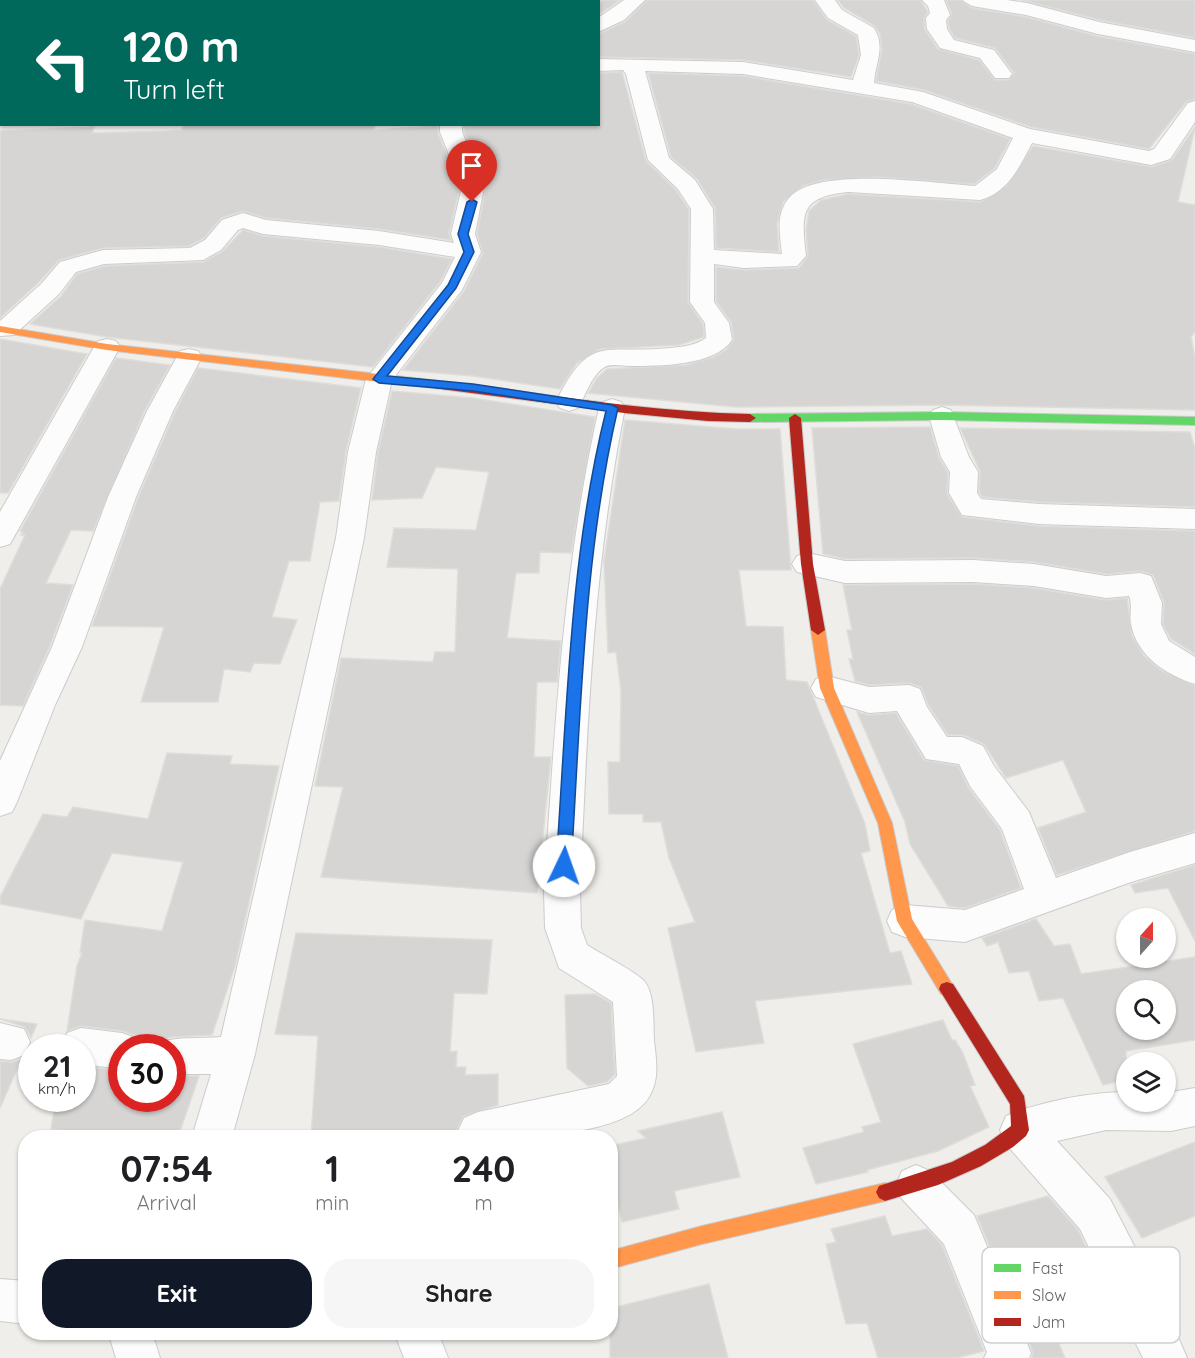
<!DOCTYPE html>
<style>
:root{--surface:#fff;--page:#f6f6f6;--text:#202124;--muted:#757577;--accent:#111827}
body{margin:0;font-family:Quicksand,sans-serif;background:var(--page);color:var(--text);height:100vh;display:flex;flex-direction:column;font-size:22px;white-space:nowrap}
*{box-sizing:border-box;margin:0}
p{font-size:20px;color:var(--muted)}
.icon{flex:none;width:33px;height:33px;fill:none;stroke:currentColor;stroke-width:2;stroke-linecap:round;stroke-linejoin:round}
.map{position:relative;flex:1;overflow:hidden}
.sheet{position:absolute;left:18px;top:1130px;width:600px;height:210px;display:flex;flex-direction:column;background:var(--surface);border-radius:24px;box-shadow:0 2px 4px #0004}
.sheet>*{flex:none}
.banner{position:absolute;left:0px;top:0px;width:600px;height:126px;box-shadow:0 2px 4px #0004;background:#00695c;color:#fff;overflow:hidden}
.needle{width:39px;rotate:21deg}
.fabs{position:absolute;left:1116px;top:908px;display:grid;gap:12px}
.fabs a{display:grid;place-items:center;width:60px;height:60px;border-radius:50%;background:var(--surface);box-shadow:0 2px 4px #0004;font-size:30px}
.speed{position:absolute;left:18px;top:1034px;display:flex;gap:12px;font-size:30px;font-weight:700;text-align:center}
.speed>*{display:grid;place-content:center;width:78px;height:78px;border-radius:50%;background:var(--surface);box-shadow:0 2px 4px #0004;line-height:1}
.speed small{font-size:15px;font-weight:400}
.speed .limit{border:9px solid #d22;background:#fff;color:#111}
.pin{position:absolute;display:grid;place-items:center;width:51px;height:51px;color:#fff;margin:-62px -26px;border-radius:50% 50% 50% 0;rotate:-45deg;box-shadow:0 0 6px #0007}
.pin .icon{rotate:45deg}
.me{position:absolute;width:66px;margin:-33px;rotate:3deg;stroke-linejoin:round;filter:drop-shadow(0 0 4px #0008)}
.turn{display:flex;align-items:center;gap:21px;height:126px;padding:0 24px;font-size:27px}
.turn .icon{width:78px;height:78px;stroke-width:2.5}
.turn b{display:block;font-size:42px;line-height:51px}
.eta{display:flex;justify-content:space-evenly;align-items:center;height:102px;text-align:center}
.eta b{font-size:36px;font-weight:800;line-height:42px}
.action{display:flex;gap:12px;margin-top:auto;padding:12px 24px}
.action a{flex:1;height:69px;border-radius:24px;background:var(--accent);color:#fff;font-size:24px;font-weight:800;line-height:69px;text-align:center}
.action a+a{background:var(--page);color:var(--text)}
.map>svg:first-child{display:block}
</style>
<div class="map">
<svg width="1195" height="1358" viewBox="0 0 1195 1358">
<rect width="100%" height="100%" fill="#efeeea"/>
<g fill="#d6d5d3" stroke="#deddd9" stroke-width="1.5" fill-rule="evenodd">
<path d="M598,0H620L598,15Z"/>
<path d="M647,0H813L827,20L856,36L859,55L851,77L743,60L598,57V34L625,22Z"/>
<path d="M838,0H920L928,12L924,18L925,30L938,49L979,60L995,80H1009L1014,73L995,48L955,38L949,28L948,21L952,14L946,0H960L972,8L1026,17L1097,36L1195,54V99L1186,102L1149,149L1031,127L924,90L876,81L882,49L880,34L875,26L844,8Z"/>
<path d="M1022,0H1195V38L1100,20Z"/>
<path d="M622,72L646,161L676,190L689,210L688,302L703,324L704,337L679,345L600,349L577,363L560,389L473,376L403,370L464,291L483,253L477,234L486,186L464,132V124H598V73Z"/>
<path d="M648,73L743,76L911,104L1010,139L995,168L974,184L878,177L824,180L803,186L783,202L777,224L779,252L716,248L715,208L697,179L671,157Z"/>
<path d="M183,124H375L374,130L438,126V133L460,187L449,233L451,240L379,229L266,218L242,211L221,218L204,238L189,246L103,248L59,260L39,282L0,318V131L94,127L92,133L166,131L182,130Z"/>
<path d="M1195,127L1178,202L1195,205V332L1191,337L1195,358V410L942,405L736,407L588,393L597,378L607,369L686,365L714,357L726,350L734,340L731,322L716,301V267L744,270L799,268L808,256L806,229L809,211L821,200L848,194L981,202L1007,186L1033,146L1152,167L1172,160Z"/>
<path d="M243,230L263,236L379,247L452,259L440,282L373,367L107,337L30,324L61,296L77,274L104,266L203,262L222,252Z"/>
<path d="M0,339L87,354L8,493H0Z"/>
<path d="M116,358L170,365L145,410L93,531L71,530L46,583L73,585L50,646L23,706L0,705V589L25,535H21L23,532L20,531Z"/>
<path d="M198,368L361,388L346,451L339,501L320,502L310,561H289L272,617L297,620L280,664L254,663L250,672L224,669L218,702H141L164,627L92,626L138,498L175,412Z"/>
<path d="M392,391L473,398L595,417L571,553L540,552L539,573H516L507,638L561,641L557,682H537L534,757H551L537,893L321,877L343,787L315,786L341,658L433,662L435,652H455L458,569L387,567L394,528L476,530L489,472L436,467L422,498L372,500L378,452Z"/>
<path d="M625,420L736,429H780L791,570H739L746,626L783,627L786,680L807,682L865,824L870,851L861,853L890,953L901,951L912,984L755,1001L764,1043L696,1052L668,928L695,922L669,858L661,822H643V814H609L608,762H620L621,691L616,652L608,653L604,561Z"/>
<path d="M930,427L939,458L948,473L947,494L962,517L1039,526L1195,531V654L1171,639L1163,624L1164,602L1153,575L1141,571L1106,574L1034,562L973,558L845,559L823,554L812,428Z"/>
<path d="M960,428L1190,432L1195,449V507L1039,502L982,497L979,492L980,471Z"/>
<path d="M973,584L1034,588L1106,600L1127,598L1132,636L1144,656L1162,671L1195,686V831L1057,875L1038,828L1086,812L1063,760L1006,778L984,744L963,735H948L929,706L921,687L909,683L869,685L855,681L849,659H853L847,630H852L843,585Z"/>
<path d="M857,712L869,715L896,713L924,760L958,766L968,787L1000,830L1021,888L965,908L948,906L910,844L905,822Z"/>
<path d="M167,753L232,756L230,764L279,766L235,966L212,1035L172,1037L157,1041L155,1047H141L137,1036L123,1031L81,1026L67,1031L77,966L82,953H80L85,920L162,931L183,862L112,853L81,919L0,904V897L43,814L67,817L73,807L148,819Z"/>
<path d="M1195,865V941L1168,888L1135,893L1131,885Z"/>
<path d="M1036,919L1054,946L1070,944L1081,974L1195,957V1040L1126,1051V1080L1103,1085L1063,998L1039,1001L1029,971L1009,973L998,942L987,946L982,938ZM1126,990H1166V1029H1126Z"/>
<path d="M296,933L492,940L487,994L454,993L450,1052L457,1051L456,1067H466L465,1075L498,1074V1105L463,1116L453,1137H311L318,1036L275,1034Z"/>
<path d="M595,994L611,1003L615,1074L607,1082L588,1086L567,1068L565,995Z"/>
<path d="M0,1019L37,1024L31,1038L25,1027Z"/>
<path d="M943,1020L952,1040H955L962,1051L975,1085L970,1086L989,1127L938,1151L867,1170L868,1172L816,1184L803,1148L864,1132L862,1127L881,1122L853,1044Z"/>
<path d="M22,1058L0,1108V1061L12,1062Z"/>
<path d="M82,1066L122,1071V1098H172V1076H199L178,1137H105L51,1129L56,1098H82Z"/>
<path d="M722,1112L740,1177L674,1191L679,1209L622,1222L610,1170V1146L646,1138L638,1131Z"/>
<path d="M1195,1142V1216L1142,1238L1105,1177Z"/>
<path d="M1048,1196L1078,1230L1094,1264L1032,1282L1065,1358H1032L1033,1352L977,1216Z"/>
<path d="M885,1216L892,1236L927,1229L942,1245L984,1351L956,1358H878L867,1323L846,1324L826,1244L836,1242L831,1229Z"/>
<path d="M709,1284L728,1358H610V1318L618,1316L616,1307Z"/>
</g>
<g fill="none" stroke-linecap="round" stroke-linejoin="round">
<defs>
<g id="street">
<rect x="216" y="0" width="20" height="2"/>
<path d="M624,0H645L624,20L598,32V18Z"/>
<path d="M815,0H835L842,10L874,28C886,47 875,64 874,83L923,92L1030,129L1149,151L1154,149L1188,103L1195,101V122L1170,159L1151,165L1032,143C1020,166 1008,193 980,200L848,192C800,197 801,213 806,256L797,266L744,268L714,264V302L729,323L732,340C715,366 659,366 630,366C622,366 610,363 603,368C590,378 586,395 578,408L569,411L560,408L556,402C590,332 604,355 670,348C683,347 696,345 706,338L705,323L690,302L691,209L678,189L648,160L626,74L623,70L598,71V59L743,62L853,80L861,55L858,35L828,18ZM645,71L743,74L912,102L1013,138L997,169L975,186C934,183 818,166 790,197C775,213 780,234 782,254L714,250L713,209L695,180L669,158Z"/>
<path d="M922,0H944L950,15L946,20L947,29L954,40L994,50L1012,74L1009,78H995L980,58L940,48L927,29L926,18L930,13L928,6Z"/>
<path d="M962,0H1007L1027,3L1099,22L1195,40V52L1098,34L1026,15L972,6Z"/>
<rect x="0" y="90" width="2" height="12"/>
<path d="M440,124H462V132L484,187L475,234L481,252L462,290L392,380L376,452L364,538L255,1054L232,1137H192L211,1074H172V1047H157L158,1043C177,1036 200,1039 221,1037L336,538L348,452L366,379L442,283L455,257L379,245L263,234L243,228L238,230L221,250L203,260L104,264L76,272L59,294L14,335L0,336V321L41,284L60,262L103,250L190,248L205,240L222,220L243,213L266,220L379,231L454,243L451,234L462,187L440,132Z"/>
<path d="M107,339L116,341L120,347L10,544L0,547V512L94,347L98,341Z"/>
<path d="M189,349L198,351L202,357L173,411L136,497L82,647L55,705L17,802L12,812L0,816V761L52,647L108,497L147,411L180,351Z"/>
<path d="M612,399L621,402L625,408C593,567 587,728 580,890L581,928L587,945C599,953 637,972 645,982C655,995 653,1023 654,1040C656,1059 660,1079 649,1097C623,1141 501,1137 455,1137L464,1118L478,1112L609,1084L617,1076L613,1002L559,968L545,928L544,890C555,728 563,567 599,408L603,402Z"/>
<path d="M942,407L951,410L969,457L978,472L977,493L981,499L1039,504L1195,509V529L1039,524L962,515L949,493L950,472L941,457L929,416L933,410Z"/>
<path d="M807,553L845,561L973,560L1034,564L1106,576L1140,573L1151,576L1162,603L1161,624L1169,641L1195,657V684C1166,675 1137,656 1131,624C1129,615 1133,606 1129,596L1106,598L1034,586L973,582L845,583L797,572L792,564L797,556Z"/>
<path d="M827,676L869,687L909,685L920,689L927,707L947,737H962L983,746L994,766L1029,812L1056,878L1130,852L1195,833V863L1131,882L965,942L905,937L892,932L887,921L892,910L905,905L965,910L1024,889L1002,829L970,786L959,764L926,759L897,711L869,713L816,697L811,688L816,679Z"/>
<path d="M0,1023L24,1029L30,1042L24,1055L11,1060L0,1059Z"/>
<path d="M81,1028L122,1033L136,1038L139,1047H122V1069L82,1064V1047L62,1046L67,1033Z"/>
<path d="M1195,1088V1126L1171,1131L1106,1130L1057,1141L1110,1199L1164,1304L1187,1358H1143L1080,1229L1006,1144L1000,1130L1006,1116C1040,1102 1090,1092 1126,1092V1101H1166V1093Z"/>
<path d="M916,1165L930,1171L974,1215L1031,1353L1029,1358H984L987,1352L944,1244L902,1199L896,1185L902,1171Z"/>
<path d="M0,1279L26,1281V1324L0,1321Z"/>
<path d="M108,1332H152L160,1358H116Z"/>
<path d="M394,1332H438L448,1358H404Z"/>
</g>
<path id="fast" d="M942,412L1195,417V425L942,420L750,422L744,418L750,414Z"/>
<g id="slow">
<path d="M0,326L107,344L414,378L420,382L414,386L107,350L0,332Z"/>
<path d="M818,625L825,630L834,688L892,823L912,919L955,989L953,994L947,996L941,994L897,921L878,823L820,688L811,630Z"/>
<path d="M885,1183L891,1186L894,1192L891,1198L885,1201L702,1244L610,1269V1251L702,1226Z"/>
</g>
<g id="jam">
<path d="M414,378C526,390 637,412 750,414L756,418L750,422L708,421L624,413L410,385V379Z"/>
<path d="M795,414L801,418L813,564L825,630L818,635L811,630L801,564L789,418Z"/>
<path d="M947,982L953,984L1024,1096L1029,1130L1026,1136L1013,1147L981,1166L938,1185L885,1201L879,1198L876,1192L879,1186L952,1162L985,1145L1011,1126L1010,1104L939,989L941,984Z"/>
</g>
</defs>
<use href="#street" stroke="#cbcccc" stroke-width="2"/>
<use href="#fast" stroke="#cacacb" stroke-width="2"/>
<use href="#slow" stroke="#cacacb" stroke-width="2"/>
<use href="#jam" stroke="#cacacb" stroke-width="2"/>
<use href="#street" fill="#fdfcfc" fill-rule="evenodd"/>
<use href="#fast" fill="#63d668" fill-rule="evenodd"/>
<use href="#slow" fill="#ff974d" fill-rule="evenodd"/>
<use href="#jam" fill="#b3261e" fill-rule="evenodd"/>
</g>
<path fill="#1a73e8" stroke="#114b97" stroke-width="1.5" d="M472,199L477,202L468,234L474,252L456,288L387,376L473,384L612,405L618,408C583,557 581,714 571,866L564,873L556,866C567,715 569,559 606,411L473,391L379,383L373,379L448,285L464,252L458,234L467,202Z"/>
<rect x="982" y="1247" width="198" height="96" rx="9" fill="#fff" stroke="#cfd0d2" stroke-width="1.5"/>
<rect x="994" y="1264" width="27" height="8" fill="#63d668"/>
<rect x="994" y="1291" width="27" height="8" fill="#ff974d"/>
<rect x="994" y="1318" width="27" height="8" fill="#b3261e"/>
<g font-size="16" fill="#5f6368">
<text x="1032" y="1274">Fast</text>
<text x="1032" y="1301">Slow</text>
<text x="1032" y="1328">Jam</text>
</g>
</svg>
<div class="fabs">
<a><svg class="needle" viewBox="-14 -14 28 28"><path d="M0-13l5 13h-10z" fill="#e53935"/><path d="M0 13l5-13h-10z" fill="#757577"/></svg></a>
<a><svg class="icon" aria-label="search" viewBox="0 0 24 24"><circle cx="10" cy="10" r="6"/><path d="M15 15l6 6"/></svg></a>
<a><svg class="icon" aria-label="layers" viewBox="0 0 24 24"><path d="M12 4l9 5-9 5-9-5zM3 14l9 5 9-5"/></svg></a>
</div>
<div class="speed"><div>21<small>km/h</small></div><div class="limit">30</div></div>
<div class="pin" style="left:472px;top:202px;background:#d93025"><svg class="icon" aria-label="arrive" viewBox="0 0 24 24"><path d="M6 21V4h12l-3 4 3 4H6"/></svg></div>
<svg class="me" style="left:564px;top:866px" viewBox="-20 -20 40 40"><circle r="19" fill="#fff"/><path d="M0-13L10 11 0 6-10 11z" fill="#1a73e8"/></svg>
<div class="banner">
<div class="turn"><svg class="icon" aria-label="left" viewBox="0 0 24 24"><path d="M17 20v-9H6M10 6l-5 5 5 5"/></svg><div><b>120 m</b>Turn left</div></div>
</div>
<section class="sheet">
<div class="eta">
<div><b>07:54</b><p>Arrival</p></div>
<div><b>1</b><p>min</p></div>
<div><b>240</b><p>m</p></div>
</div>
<div class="action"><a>Exit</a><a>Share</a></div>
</section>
</div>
